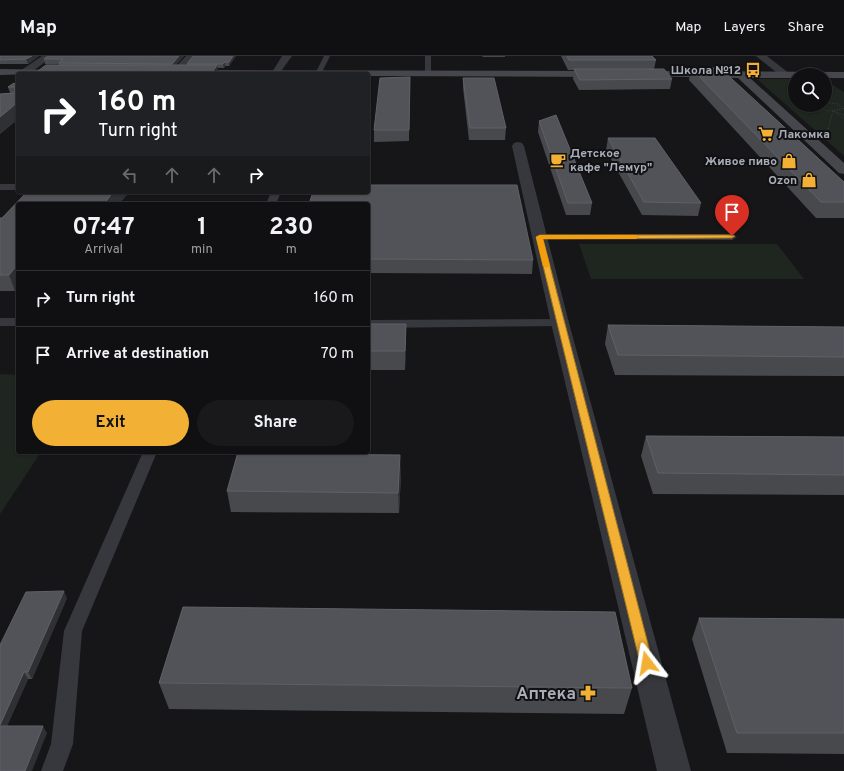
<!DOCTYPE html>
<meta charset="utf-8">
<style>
:root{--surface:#101012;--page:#19191b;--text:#f1f3f6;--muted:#9c9d9f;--line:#303032;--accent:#f2b134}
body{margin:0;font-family:Overpass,sans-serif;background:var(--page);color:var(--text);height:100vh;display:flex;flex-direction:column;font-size:15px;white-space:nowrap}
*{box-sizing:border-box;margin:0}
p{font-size:13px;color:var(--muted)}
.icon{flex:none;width:22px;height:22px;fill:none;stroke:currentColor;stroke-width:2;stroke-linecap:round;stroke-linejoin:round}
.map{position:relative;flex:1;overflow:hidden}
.sheet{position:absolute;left:16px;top:146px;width:354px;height:252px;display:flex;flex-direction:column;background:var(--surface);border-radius:4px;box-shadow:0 1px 3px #0004,0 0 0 1px var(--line)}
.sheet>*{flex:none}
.hud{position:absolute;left:16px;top:16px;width:354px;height:122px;border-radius:4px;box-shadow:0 1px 3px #0004,0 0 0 1px var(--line);background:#202124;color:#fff;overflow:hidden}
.controls{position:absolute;left:788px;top:12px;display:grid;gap:8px}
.controls a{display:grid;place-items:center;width:44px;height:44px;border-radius:50%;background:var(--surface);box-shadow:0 1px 3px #0004,0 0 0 1px var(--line);font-size:20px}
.pin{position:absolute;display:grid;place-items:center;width:34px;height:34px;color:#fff;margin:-41px -17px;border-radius:50% 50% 50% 0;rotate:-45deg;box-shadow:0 0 4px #0007}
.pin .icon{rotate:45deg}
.me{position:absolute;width:44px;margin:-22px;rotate:346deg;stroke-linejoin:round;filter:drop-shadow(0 0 3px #0008)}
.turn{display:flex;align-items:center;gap:14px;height:84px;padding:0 16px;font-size:18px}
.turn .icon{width:52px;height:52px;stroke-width:2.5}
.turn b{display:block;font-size:28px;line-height:34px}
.lanes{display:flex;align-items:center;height:38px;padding:0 16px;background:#0003;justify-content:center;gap:20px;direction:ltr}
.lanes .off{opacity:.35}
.eta{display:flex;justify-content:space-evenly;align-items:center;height:68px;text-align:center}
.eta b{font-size:24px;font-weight:700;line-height:28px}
.primary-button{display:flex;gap:8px;margin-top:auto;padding:8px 16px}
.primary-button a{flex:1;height:46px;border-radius:24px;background:var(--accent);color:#111;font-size:16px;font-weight:700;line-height:46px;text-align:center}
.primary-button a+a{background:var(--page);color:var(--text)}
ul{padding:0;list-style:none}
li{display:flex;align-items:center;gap:12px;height:56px;padding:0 16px;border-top:1px solid var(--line)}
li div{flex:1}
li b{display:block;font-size:15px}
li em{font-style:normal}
header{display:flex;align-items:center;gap:24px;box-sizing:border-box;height:56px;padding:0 20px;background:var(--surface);border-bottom:1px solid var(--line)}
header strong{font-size:19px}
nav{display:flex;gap:22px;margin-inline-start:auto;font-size:14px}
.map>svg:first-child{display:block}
</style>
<header>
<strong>Map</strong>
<nav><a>Map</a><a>Layers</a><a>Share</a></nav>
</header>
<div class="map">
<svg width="844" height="715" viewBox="0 0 844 715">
<rect width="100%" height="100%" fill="#161618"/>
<g fill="#1e261f">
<path d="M757,23H795V49H825V24L844,36V100Z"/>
<path d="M579,188H777L804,223H591Z"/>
<path d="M0,318L18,319V396H41L0,458Z"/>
</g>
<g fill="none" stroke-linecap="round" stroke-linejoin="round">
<g stroke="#3d3f44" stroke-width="1" stroke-dasharray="1 1.5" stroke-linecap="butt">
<path d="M813,49L828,55L844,53L838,48L825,46"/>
<path d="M834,55L844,63"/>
<path d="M836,56L844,59"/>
<path d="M828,73L833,55"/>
</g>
<g fill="#37383d" fill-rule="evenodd">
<path d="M324,0H330L321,18H315Z"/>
<path d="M425,0H431V18L428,20L425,18Z"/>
<rect x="0" y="128" width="18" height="6"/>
<path d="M271,136H281L276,148H266Z"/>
<path d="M540,178H732L737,181L732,184L536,183L535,181Z"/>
<rect x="0" y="262" width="18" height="8"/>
<path d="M560,263L564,264L566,267L564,270L368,272V264Z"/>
<path d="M143,396H157L82,575L73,688L63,715H41L51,688L64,575Z"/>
</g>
<g fill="#37383d" fill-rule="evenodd">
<path d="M42,0H53L29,18H20V15Z"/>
<path d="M186,0H196L181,18H172V15Z"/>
<path d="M282,0H292L279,18H271Z"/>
<path d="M756,0H767L790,18L785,21L781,20Z"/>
<path d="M518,86L522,87L524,90L569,267L691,715H657L551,267L512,90L514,87Z"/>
</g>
<g fill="#45474d" fill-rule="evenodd">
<path d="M0,13L65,14L70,17L0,19Z"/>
<path d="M189,14L603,15L608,18L603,21L368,20V18H185V15Z"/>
<path d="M637,15L844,16V22H825V19H795V22H750L844,107V118L839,117L738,22L633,20L632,18Z"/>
</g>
</g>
<g fill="#47494d">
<path d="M0,0H39L28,8H0Z"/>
<path d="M48,0H184L176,9H187V8L236,0L229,10H225L224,12L59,9V8H45L44,3Z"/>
<path d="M482,0H505V1H483Z"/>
<path d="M561,0H652L656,4L654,13L672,23L670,33L579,34L573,23L574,14H568Z"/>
<path d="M691,12L844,126V162H816L689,24Z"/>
<path d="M410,21L409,85L374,86V74Z"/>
<path d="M463,22L506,72L505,84H469L463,32Z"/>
<path d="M14,27L18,32V63L0,78V38L10,37L8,31Z"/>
<path d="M539,65L592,147L590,159H566L538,76Z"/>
<path d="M608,82L701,147L698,160L642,159L606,94Z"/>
<path d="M27,136H129L119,148H18V231L15,235H0V162H2Z"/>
<path d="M368,148L533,204L532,218L368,217Z"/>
<path d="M368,268H406V287L405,314H368Z"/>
<path d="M608,269L844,271V320L615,319L605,288Z"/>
<path d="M646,380L844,381V439L653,438L641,400Z"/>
<path d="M238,396H300L299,398L401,419L399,457L231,456L227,435Z"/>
<path d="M67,542L32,623H28L7,670L47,677L0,715V589Z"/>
<path d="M699,562L844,563V698L727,697L692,583Z"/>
<path d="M159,627L632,632L624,658L169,653Z"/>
</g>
<g fill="#2f3033">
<path d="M32,0H39L28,8L26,3Z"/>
<path d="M179,0H184L173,12L172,8Z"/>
<path d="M233,0H236L229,10V6Z"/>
<path d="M225,6V10L224,12L223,8Z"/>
<path d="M217,9L219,18H211Z"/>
<path d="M18,46V63L0,78V61Z"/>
<path d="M113,136H129L119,148H104Z"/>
<path d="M18,208V231L15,235L9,219Z"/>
<path d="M406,268V287L405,314V295Z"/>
<path d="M293,396H300L295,418L292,398Z"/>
<path d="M400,399L401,419L399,457L398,437Z"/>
<path d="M64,535L67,542L32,623L28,616Z"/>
<path d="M24,616L28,623L4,677L0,671V669Z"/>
<path d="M43,670L47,677L32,715H25Z"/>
</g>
<g fill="#525359" stroke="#5f6168">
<path d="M0,0H32L26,3L0,4Z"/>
<path d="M48,0H179L172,8L59,7L63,3H44Z"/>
<path d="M193,0H233L229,6H225L223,8H187Z"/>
<path d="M567,0H652L656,4H569Z"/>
<path d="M46,9H217L211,18H34Z"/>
<path d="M691,12H720L844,126V146H821Z"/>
<path d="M574,13H664L672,23L580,24Z"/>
<path d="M410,21L409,74H374L380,22Z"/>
<path d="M463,22H494L506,72H470Z"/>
<path d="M14,27L18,32V46L0,61V38L15,37V31H8Z"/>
<path d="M556,59L592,147H568L539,65Z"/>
<path d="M608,82H655L701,147L644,146Z"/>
<path d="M368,129H517L533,204L368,203V148H309L313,136H368Z"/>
<path d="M27,136H113L104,148H18V208L9,219H0V162H2Z"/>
<path d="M368,268H406L405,295H368Z"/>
<path d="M608,269L844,271V301L618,299Z"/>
<path d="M646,380L844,381V419L658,417Z"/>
<path d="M238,396H293L292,398L400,399L398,437L227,435Z"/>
<path d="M64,535L28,616H24L0,669V589L26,536Z"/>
<path d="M183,551L615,556L632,632L159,627Z"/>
<path d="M699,562L844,563V677H737Z"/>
<path d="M0,670H43L25,715H0Z"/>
</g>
<path fill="#f2b134" stroke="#9d7322" d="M540,179H732L735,180L732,182L543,183L653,607L651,611L647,612L642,611L640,607L536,181Z"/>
<path fill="#f59e0b" d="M540,179H636L640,181L636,183H543L550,210L546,212L543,210L536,181Z"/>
<defs>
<symbol id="bus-bare" viewBox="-9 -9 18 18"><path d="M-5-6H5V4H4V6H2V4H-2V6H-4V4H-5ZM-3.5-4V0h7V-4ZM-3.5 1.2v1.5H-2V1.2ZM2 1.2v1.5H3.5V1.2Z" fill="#f2b134" stroke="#111113" stroke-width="2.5" paint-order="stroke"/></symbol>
<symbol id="supermarket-bare" viewBox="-9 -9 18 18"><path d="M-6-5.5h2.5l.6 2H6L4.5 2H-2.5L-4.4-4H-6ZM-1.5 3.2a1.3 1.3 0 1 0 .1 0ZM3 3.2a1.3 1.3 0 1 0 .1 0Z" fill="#f2b134" stroke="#111113" stroke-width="2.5" paint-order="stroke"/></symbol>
<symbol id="cafe-bare" viewBox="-9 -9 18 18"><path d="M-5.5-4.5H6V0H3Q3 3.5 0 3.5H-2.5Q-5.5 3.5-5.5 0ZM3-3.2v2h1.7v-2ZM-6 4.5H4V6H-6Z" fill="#f2b134" stroke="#111113" stroke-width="2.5" paint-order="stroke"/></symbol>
<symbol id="shop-bare" viewBox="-9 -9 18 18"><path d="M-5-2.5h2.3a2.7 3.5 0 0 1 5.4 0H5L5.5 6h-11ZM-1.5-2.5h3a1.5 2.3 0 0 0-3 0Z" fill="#f2b134" stroke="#111113" stroke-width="2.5" paint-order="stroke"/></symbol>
<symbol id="pharmacy-bare" viewBox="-9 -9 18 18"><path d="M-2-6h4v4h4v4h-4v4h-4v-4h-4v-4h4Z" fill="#f2b134" stroke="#111113" stroke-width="2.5" paint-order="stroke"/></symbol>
</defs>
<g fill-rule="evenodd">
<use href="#bus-bare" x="742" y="3" width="22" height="22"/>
<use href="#supermarket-bare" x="755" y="67" width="22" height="22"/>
<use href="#cafe-bare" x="547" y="93" width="22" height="22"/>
<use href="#shop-bare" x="778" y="94" width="22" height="22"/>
<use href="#shop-bare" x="798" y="113" width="22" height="22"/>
<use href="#pharmacy-bare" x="577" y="626" width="22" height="22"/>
</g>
<g text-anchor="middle" stroke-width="4" stroke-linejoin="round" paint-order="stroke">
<g font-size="12" font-weight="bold" fill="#a8adb8" stroke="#111113" text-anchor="end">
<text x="741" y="18">Школа №12</text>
<text x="778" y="82" text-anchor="start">Лакомка</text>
<text x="570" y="101" text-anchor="start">Детское<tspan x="570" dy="14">кафе "Лемур"</tspan></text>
<text x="777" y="109">Живое пиво</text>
<text x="797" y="128">Ozon</text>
</g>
<g font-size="17" font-weight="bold" fill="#a8adb8" stroke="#111113" text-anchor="end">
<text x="576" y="643">Аптека</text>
</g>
</g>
</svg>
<div class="controls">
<a><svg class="icon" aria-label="search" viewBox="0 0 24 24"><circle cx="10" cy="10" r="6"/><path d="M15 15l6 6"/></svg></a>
</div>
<div class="pin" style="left:732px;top:180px;background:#d93025"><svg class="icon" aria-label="arrive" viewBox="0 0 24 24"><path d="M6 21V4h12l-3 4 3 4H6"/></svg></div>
<svg class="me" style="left:647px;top:607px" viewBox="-20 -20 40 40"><path d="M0-17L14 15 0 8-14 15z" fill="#f2b134" stroke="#fff" stroke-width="4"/></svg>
<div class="hud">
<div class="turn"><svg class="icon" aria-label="right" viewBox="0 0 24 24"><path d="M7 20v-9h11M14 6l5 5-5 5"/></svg><div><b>160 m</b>Turn right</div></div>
<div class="lanes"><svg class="icon off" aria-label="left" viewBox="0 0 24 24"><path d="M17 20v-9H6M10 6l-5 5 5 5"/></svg><svg class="icon off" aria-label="ahead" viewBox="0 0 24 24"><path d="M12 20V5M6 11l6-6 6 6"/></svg><svg class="icon off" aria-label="ahead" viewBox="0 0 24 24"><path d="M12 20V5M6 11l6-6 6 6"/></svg><svg class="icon" aria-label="right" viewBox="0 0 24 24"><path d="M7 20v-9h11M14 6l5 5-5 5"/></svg></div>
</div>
<section class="sheet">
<div class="eta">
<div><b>07:47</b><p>Arrival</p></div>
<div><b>1</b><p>min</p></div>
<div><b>230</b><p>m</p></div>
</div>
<ul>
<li><svg class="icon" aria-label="right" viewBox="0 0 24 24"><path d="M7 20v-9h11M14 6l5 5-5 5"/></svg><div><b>Turn right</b></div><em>160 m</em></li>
<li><svg class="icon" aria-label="arrive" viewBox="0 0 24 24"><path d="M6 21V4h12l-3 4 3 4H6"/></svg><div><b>Arrive at destination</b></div><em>70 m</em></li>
</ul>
<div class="primary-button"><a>Exit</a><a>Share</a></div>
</section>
</div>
